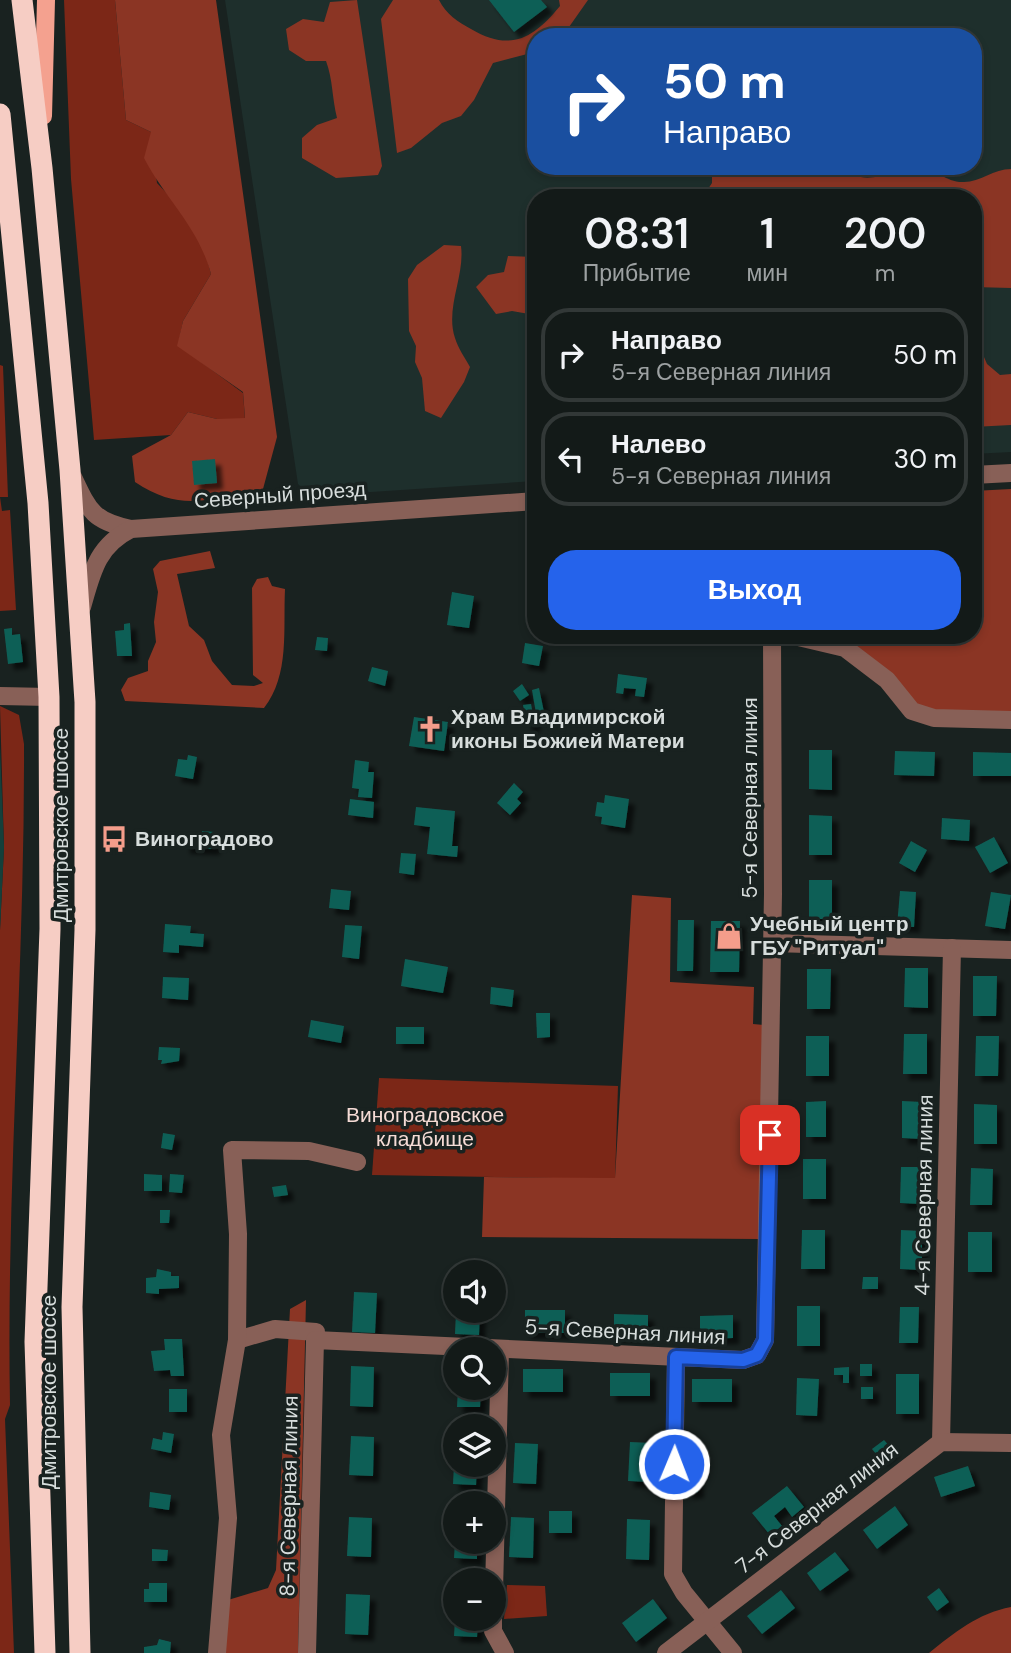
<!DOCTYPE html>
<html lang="ru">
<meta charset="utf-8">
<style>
:root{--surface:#131a18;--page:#202725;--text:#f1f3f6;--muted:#9da1a2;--line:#323837;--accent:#2563eb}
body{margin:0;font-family:"DM Sans",sans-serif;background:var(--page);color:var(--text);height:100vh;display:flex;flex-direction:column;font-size:26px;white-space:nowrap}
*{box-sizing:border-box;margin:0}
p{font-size:23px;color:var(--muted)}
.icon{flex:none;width:38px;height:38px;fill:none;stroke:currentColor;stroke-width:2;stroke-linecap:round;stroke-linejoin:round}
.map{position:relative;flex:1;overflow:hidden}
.panel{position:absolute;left:527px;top:189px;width:455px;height:455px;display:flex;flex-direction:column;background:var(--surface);border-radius:28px;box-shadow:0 4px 10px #0003,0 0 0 2px var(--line)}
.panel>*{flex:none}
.banner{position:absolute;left:527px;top:28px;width:455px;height:147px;border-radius:28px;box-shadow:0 4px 10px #0003,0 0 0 2px var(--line);background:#1a4fa0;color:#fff;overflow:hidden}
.fabs{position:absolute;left:443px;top:1260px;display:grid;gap:14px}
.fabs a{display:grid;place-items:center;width:63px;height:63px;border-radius:50%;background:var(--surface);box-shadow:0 4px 10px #0003,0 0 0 2px var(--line);font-size:35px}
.pin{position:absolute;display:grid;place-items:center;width:60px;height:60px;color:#fff;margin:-30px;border-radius:14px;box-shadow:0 4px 10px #0006}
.me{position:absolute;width:77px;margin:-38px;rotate:1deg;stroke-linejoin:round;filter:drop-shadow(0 0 5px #0008)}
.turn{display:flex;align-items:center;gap:24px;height:147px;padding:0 21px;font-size:32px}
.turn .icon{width:91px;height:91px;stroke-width:2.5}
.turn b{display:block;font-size:49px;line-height:60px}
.eta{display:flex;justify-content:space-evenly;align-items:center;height:119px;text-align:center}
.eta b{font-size:42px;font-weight:600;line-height:49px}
.cta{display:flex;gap:14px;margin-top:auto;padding:14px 21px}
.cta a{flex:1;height:80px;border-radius:28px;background:var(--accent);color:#fff;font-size:28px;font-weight:600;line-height:80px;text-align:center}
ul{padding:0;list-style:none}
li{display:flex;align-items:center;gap:21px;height:94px;margin:0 14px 10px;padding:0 7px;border:4px solid var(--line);border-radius:28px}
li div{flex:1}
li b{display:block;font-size:26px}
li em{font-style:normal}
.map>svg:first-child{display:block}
</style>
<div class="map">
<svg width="1011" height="1653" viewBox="0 0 1011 1653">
<defs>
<filter id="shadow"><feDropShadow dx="6" dy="6" stdDeviation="2" flood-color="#0009"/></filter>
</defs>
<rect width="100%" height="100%" fill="#192220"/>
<path fill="#1e2f2c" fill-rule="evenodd" d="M225,0H1011V452L973,454V198H536L535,481L311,496L298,484ZM536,37H973V166H536Z"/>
<g fill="#7c2717">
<path d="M64,0H115L126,120L151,132L157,183L175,202L204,248L211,274L183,321L178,345L243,393L245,419H217L188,412L171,435L94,440L71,179Z"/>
<path d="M0,365L3,366L8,497H0L2,511L10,510L16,610L0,611Z"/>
<path d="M0,706L19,715L24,744C25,965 6,1185 10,1405L5,1419L14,1653H0V930L4,847Z"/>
<path d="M379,1078L618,1086L615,1179L372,1175Z"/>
<path d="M507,1585L545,1586L547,1616L504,1619Z"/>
</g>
<g fill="#8b3524">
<path d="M115,0H216L277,437L263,489C210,498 183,514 135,482L132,456L171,435L188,412L217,419L245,418L243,392L177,346L183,321L211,274C198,226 166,200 144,158L151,132L126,120Z"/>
<path d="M357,0L382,166L378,175L336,178L302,158V138L317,125L337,118C332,98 333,80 326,61H306L289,50L286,29L303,19L324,22L330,2Z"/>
<path d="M393,0H439C446,14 458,22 471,29C510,52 533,39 560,6L559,0H588L562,37H536L535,52L493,63L474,100L461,116L442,123L411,148L397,153L381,19Z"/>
<path d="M712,166H845C861,191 895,168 917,168C935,167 946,183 964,182C980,182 994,169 1011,169V288L973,287V198H702L712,183Z"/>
<path d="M444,245L461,246C465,276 445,308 455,338C458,348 465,358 470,367L464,382L441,418L425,411L422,378L415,362L416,346L409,331L408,279L417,265Z"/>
<path d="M508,256L535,257V324L529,314L512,311L496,314L476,287L488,275L504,272Z"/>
<path d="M973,347L981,350L987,364L1000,375L1011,374V425L973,427Z"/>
<path d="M1011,489V716L939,714L915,705L821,635H973V491Z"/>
<path d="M210,551L215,568L177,574L189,626L204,640L212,661L232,685L254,686L263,683L253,675L252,588L257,579L268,577L272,586L285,589C283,629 290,675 264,708L125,701L121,690L128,678L148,671V661L156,642L154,622L158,592L153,569L160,561Z"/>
<path d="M632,895L671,898L670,982L754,987L753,1024L764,1025L759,1239L482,1237L484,1177L615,1178Z"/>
<path d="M306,1300L298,1653H223L228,1600L268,1588L276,1570L290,1309Z"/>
<path d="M1011,1607V1653H929C954,1633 978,1613 1011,1607Z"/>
</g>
<path fill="#15403b" d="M0,745L4,847L0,930Z"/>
<g fill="#115f56" filter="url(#shadow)">
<path d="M489,0H541L547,7L514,32Z"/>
<path d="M215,459L217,483L194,485L192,461Z"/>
<path d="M452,592L474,596L469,628L447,625Z"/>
<path d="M130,623L132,656H117L115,631L124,630V624Z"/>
<path d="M12,628V635L20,634L23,662L8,664L4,629Z"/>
<path d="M317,637L328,638L327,651L315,650Z"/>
<path d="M525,643L543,646L539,666L522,663Z"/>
<path d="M372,667L388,671L385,686L368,681Z"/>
<path d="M618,674L647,678L644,697L635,696L636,689L624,688L623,694L616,693Z"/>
<path d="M522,684L529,695L520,701L513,691Z"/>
<path d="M539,688L545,717L537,719L532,690Z"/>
<path d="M531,704L535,725L527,727L523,705Z"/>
<path d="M414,717L448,722L444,751L409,746Z"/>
<path d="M809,750H832V790L809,789Z"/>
<path d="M895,751L935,752L934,776L894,775Z"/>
<path d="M973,752L1011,753V776H973Z"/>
<path d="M188,755L197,757L193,779L175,776L178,759L187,760Z"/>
<path d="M355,760L369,762L368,772H374L372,798L358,797L359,789L352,788Z"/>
<path d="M514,783L523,792L517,799L521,803L510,815L497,803Z"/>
<path d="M605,795L629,799L625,828L601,824L602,817L595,816L597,802L604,803Z"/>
<path d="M350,799L374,802L373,818L348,815Z"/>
<path d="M416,807L455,811L452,846H458L457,857L427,854L430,827L414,825Z"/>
<path d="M809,815L832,816V855H809Z"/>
<path d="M942,818L970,820L969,841L941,839Z"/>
<path d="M202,831L215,832L214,849L184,848V839L201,840Z"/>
<path d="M994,837L1008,863L990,873L975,847Z"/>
<path d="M911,841L927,850L915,872L899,863Z"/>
<path d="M401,853L416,854L414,875L399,873Z"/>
<rect x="809" y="880" width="23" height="39"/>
<path d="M331,889L351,891L349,910L329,908Z"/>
<path d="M900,891L916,892L914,927L897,926Z"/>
<path d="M991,892L1011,895L1005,929L985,926Z"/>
<path d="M678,920H694L693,971H677Z"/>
<path d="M711,921H740L739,972H710Z"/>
<path d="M165,924L191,926L190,933L204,934L203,947L179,945V953L163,952Z"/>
<path d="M345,925L362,926L359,959L342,957Z"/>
<path d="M405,959L448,967L443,993L401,986Z"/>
<path d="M905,968H928V1008L904,1007Z"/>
<path d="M807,969H831L830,1009H807Z"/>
<path d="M973,976H997L996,1016H973Z"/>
<path d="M163,977L189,978L188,1000L162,998Z"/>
<path d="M491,987L514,990L512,1007L490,1004Z"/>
<path d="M536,1013H550V1037L537,1038Z"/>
<path d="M311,1020L344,1026L341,1043L308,1037Z"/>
<rect x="396" y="1027" width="28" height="17"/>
<path d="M904,1034H927V1074H903Z"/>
<rect x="806" y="1036" width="23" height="40"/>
<path d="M976,1036H999L998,1076H975Z"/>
<path d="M159,1047L180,1048L179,1061L161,1064L162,1060H158Z"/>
<path d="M826,1101V1137H806V1102Z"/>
<path d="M902,1101L923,1102L922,1139L902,1138Z"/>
<path d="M974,1104L997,1105V1144H974Z"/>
<path d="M163,1133L175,1135L172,1150L161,1148Z"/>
<rect x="803" y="1159" width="23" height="40"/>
<path d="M901,1167H923L922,1204L900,1203Z"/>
<path d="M971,1168L993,1169L992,1205H970Z"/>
<path d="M144,1174L162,1175V1191H144Z"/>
<path d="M170,1174L184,1175L182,1193L169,1192Z"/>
<path d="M286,1185L288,1195L274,1197L272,1187Z"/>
<path d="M160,1210H170L169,1223H160Z"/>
<path d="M802,1230H825V1269H801Z"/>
<path d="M901,1230L922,1231V1270L900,1269Z"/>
<rect x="968" y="1232" width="24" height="40"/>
<path d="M157,1269L171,1272V1276H179V1288L159,1289V1294L146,1293V1278L156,1277Z"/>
<path d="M863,1277H878V1289H862Z"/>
<path d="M354,1292L377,1293L375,1333L352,1332Z"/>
<rect x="797" y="1306" width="23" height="40"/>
<path d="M900,1307H919L918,1343H899Z"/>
<rect x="525" y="1310" width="40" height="23"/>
<path d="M456,1311H480L479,1335L455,1334Z"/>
<path d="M614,1314L648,1315V1337H614Z"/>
<path d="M733,1315V1338L700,1339V1316Z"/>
<path d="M164,1339H182L184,1376H171L170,1370L154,1371L151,1351L165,1350Z"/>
<rect x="860" y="1364" width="12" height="12"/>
<path d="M351,1366L374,1367L373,1407L350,1406Z"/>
<path d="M849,1367V1383H843V1375H834V1368Z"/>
<rect x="523" y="1369" width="40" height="23"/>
<rect x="610" y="1373" width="40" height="23"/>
<rect x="896" y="1374" width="23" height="40"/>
<path d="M797,1378L819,1379L817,1416L796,1415Z"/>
<rect x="692" y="1379" width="40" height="23"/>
<rect x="861" y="1387" width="12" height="12"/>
<path d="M458,1388H481L480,1407H457Z"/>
<rect x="169" y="1389" width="18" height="23"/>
<path d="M163,1432L174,1434L171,1453L151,1449L153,1438L162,1440Z"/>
<path d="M351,1436L374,1437L373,1476L349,1475Z"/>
<path d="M884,1440L893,1450L881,1460L872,1449Z"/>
<path d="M630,1442L653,1443L651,1482L628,1481Z"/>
<path d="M515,1443L538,1444L536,1484L513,1483Z"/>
<path d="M454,1465H477L476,1485L453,1484Z"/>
<path d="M968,1466L975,1486L941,1497L934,1477Z"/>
<path d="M686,1475H697L698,1492L687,1493Z"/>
<path d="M787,1486L804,1507L792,1517L785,1507L774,1516L782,1526L770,1535L752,1513Z"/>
<path d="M150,1492L171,1495L169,1510L149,1507Z"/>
<path d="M895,1506L908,1525L877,1549L863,1530Z"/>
<rect x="549" y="1511" width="23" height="22"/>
<path d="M349,1517L372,1518L371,1557L347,1556Z"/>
<path d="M511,1517L534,1518L533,1558L509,1557Z"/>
<path d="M627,1519L650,1520L649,1560L626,1559Z"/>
<path d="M455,1542H477V1559L454,1558Z"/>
<path d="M152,1549L168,1550L167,1561H152Z"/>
<path d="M835,1552L849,1570L820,1591L807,1573Z"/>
<path d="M149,1583H167V1602H144V1589H149Z"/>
<path d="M939,1588L949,1602L937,1611L927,1597Z"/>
<path d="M781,1590L795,1608L762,1634L747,1616Z"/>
<path d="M346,1594L370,1595L368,1635L345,1634Z"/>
<path d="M653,1599L667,1618L636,1642L622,1623Z"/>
<path d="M455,1619H478L477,1637L454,1636Z"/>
<path d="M159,1639L171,1642L170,1653H144V1647L157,1645Z"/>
</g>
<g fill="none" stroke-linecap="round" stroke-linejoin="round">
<g stroke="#886057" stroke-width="18">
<path d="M973,475L1011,473"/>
<path d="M73,477C89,511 93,521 131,529"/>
<path d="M82,607C92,572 97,546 131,529L536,501"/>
<path d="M790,635L845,648L887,680L912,711L934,718L1011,720"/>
<path d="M0,696L49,697"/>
<path d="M773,943L1011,950"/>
<path d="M237,1340L275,1329L316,1332"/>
<path d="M676,1357L673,1574L684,1593L733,1653"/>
<path d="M941,1442L952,948"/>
<path d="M494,1591L500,1349"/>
<path d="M493,1619V1631L505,1653"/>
<path d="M217,1653L228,1518L221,1435L237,1340L238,1234L232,1150L309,1151L357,1162"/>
<path d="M307,1653L315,1340L743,1360L757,1355L765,1340L773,894L772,635"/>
<path d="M666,1653L941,1442L1011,1443"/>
</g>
<path stroke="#f4a18f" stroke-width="18" d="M43,116L46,0"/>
<g stroke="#f6cdc4" stroke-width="21">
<path d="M22,0L42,168L70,470L85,702V930L72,1307L80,1653"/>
<path d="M0,114L38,503L49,697L50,929L35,1342L45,1653"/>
</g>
</g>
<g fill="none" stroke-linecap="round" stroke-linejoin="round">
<defs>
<path id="route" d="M674,1464L676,1357L743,1360L757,1355L765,1340L770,1135"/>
</defs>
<use href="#route" stroke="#184099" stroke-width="18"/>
<use href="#route" stroke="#2563eb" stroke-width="12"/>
</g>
<defs>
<symbol id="church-bare" viewBox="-9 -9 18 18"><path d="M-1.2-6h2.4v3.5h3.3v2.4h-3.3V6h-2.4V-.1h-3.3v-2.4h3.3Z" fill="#f49d8b" stroke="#192220" stroke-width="2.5" paint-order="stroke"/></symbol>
<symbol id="bus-bare" viewBox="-9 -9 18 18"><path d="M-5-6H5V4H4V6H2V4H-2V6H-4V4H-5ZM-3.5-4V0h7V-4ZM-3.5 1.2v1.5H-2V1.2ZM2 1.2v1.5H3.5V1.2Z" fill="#f49d8b" stroke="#192220" stroke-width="2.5" paint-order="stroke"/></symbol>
<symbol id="shop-bare" viewBox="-9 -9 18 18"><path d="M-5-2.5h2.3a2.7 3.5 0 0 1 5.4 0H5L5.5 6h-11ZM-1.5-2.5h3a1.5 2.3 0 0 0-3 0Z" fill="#f49d8b" stroke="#192220" stroke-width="2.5" paint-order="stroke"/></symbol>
</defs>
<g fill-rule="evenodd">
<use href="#church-bare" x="411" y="710" width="38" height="38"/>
<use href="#bus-bare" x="95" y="820" width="38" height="38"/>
<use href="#shop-bare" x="710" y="917" width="38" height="38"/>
</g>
<g text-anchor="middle" stroke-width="7" stroke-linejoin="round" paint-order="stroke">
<g font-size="21" fill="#d7dddc" stroke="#192220">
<text transform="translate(280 495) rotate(-4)" y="7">Северный проезд</text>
<text transform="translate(750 798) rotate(-90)" y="7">5-я Северная линия</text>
<text transform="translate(61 825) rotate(-90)" y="7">Дмитровское шоссе</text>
<text transform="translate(924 1195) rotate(-89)" y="7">4-я Северная линия</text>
<text transform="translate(625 1332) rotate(3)" y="7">5-я Северная линия</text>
<text transform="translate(49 1392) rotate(-90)" y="7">Дмитровское шоссе</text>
<text transform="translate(289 1496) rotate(-89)" y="7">8-я Северная линия</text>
<text transform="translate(817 1508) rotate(-38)" y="7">7-я Северная линия</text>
</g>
<g font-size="21" font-weight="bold" fill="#d7dddc" stroke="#192220" text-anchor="start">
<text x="451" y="724">Храм Владимирской<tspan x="451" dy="24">иконы Божией Матери</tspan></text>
<text x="135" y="846">Виноградово</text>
<text x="750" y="931">Учебный центр<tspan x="750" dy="24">ГБУ "Ритуал"</tspan></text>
</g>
<g font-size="21" fill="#f5dbd5" stroke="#192220">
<text x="425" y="1122">Виноградовское<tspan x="425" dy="24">кладбище</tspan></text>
</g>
</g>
</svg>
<div class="fabs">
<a><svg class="icon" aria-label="sound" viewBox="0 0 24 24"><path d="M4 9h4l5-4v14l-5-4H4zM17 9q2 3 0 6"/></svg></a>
<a><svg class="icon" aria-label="search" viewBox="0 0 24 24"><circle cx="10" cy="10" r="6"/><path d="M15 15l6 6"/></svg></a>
<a><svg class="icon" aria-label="layers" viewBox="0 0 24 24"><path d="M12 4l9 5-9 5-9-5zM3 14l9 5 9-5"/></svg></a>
<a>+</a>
<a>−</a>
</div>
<div class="pin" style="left:770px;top:1135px;background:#d93025"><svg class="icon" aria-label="arrive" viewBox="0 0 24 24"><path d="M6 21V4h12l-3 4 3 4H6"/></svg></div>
<svg class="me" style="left:674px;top:1464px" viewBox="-20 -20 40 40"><circle r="17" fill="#2563eb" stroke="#fff" stroke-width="3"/><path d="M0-11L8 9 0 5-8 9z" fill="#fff"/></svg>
<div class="banner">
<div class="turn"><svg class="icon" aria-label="right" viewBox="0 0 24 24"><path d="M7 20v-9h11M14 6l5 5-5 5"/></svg><div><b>50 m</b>Направо</div></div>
</div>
<section class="panel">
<div class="eta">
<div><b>08:31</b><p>Прибытие</p></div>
<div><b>1</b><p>мин</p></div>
<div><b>200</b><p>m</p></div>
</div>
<ul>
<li><svg class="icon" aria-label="right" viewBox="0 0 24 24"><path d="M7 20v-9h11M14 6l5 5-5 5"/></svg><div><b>Направо</b><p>5-я Северная линия</p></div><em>50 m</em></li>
<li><svg class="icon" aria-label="left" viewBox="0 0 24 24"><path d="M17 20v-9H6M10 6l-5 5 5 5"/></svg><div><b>Налево</b><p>5-я Северная линия</p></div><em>30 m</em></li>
</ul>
<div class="cta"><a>Выход</a></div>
</section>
</div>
